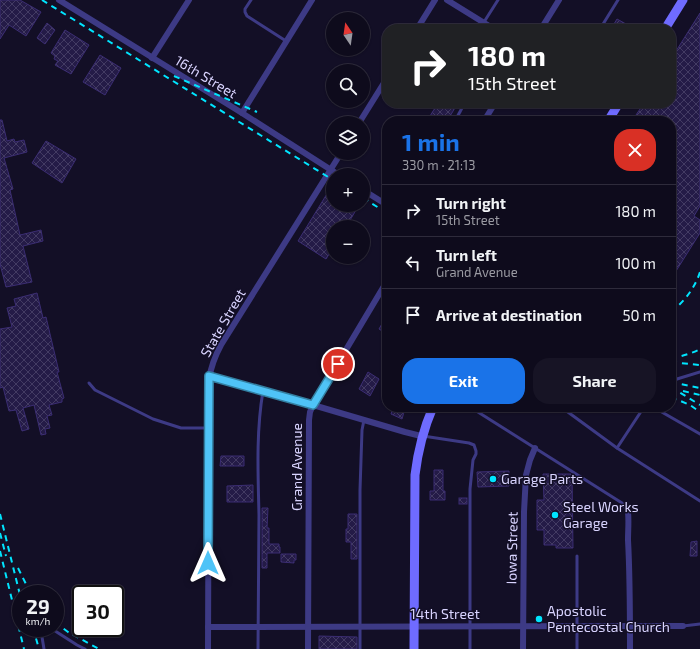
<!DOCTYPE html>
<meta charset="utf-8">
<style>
:root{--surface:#0e0b1c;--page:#171425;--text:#f1f3f6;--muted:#9b9ba3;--line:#2e2b3b;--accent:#1a73e8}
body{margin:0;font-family:"Exo 2",sans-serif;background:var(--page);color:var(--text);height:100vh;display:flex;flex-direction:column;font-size:15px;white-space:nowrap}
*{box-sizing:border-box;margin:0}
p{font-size:13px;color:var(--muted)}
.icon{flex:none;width:22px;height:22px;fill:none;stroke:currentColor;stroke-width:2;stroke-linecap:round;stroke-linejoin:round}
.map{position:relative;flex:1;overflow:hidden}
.side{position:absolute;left:382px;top:116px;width:294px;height:296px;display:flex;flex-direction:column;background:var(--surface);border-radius:16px;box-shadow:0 1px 3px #0004,0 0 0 1px var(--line)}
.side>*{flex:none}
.banner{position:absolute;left:382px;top:24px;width:294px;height:84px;border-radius:16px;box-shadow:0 1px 3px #0004,0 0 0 1px var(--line);background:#202124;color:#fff;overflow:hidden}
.needle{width:26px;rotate:347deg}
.buttons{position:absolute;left:326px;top:12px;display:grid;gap:8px}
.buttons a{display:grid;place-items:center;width:44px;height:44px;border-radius:50%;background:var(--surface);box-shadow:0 1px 3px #0004,0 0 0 1px var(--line);font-size:20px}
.speed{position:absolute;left:12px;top:585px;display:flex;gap:8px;font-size:20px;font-weight:700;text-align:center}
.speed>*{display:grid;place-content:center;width:52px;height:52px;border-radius:50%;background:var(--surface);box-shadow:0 1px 3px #0004,0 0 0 1px var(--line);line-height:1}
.speed small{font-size:10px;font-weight:400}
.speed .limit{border:2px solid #111;border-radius:6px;background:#fff;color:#111}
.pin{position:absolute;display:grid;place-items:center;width:34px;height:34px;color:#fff;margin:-17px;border:2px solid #fff;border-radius:50%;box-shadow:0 1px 4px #0007}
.me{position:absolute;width:44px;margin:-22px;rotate:0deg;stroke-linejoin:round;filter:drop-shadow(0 0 3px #0008)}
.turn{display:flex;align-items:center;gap:14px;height:84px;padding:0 20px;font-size:18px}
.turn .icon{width:52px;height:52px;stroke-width:2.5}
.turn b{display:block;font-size:28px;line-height:34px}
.round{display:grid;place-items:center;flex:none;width:42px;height:42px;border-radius:16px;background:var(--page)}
.summary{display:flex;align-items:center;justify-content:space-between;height:68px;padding:0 20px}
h1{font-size:24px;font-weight:700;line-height:30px;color:var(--accent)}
.action{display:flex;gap:8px;margin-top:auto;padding:8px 20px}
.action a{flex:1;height:46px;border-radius:16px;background:var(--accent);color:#fff;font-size:16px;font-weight:700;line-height:46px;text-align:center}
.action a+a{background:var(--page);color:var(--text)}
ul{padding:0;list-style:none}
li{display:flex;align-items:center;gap:12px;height:52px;padding:0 20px;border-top:1px solid var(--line)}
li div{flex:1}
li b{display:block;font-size:15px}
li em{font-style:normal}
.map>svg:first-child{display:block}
</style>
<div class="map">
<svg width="700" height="649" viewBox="0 0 700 649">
<defs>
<pattern id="building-cross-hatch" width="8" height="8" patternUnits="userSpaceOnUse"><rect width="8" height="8" fill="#241b47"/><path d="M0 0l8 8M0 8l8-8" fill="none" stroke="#433b63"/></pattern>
</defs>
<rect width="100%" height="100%" fill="#130f26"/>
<g fill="url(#building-cross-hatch)" stroke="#3b2d73">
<path d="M0,0H20L41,12L26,36L9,25L0,39Z"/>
<path d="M700,13V206L694,216L700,220V233L671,279V121H632L644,103H671V59Z"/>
<path d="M617,19L635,29H611Z"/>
<path d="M47,23L55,30L45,44L37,38Z"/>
<path d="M65,30L89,45L71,74L55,65L58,61L54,59L55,56L51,53Z"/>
<path d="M100,55L121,68L105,95L83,82Z"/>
<path d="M438,103H458L447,121H427Z"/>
<path d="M0,120H2L7,141L14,139L15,142L24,140L27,152L4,158L13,189L10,190L20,235L41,230L43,241L23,246L32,282L6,287L0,264Z"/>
<path d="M46,141L76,159L62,183L32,163Z"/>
<path d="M333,184V205H359L346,227H333V248L326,259L298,241Z"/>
<path d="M37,293L43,318L46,317L59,372H57L64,398L62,399V402L49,405L52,415L47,416L50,428L45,429L46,434L41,435L34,405L23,408L29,429L22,431L16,410L9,411L3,387L0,388V329L12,327L7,308L16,306L14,299Z"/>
<path d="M387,315V334L379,329Z"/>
<path d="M368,372L379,379L370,396L359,389Z"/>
<path d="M393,408L404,412L402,419L391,414Z"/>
<path d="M221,456H244V466H220Z"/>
<path d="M434,470H443V491H445V500H430V491H434Z"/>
<path d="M509,471V486L478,487L477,472Z"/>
<path d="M543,474H571L572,475L573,548H556V545H544V530H537V500H544Z"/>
<path d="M253,485V502H227V486Z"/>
<rect x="459" y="498" width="8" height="6"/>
<path d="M262,508H268L267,528H269V544H279V547H280V553H267V568H262Z"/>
<path d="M348,514H357V559H351V542H346V529H348Z"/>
<path d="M697,541V556H690L691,542Z"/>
<path d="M281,554H296V560H294V563L281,562Z"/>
<path d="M319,636L357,637V649H319Z"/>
</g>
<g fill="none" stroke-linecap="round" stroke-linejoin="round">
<g stroke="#3d3a85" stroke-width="3">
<path d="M251,0L245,9V12L247,16L286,41"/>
<path d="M484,22L498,0"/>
<path d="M600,29L618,0"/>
<path d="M455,121L462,108"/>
<path d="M89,383L95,390L153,419L181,428H209"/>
<path d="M671,383L677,379L700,372"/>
<path d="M470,407L622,503L628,512"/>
<path d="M561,407L617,448L700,501"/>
<path d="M653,407L700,434"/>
<path d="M423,436L469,443L474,445L476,451V454L473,460L470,489V649"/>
<path d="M617,448L644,407"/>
<path d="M683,626L700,624"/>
<path d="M44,649L42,637L44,631L48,629H52L77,645L85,649"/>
<path d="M258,649C258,604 259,560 259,515C258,474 256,432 263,391"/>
<path d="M360,649V490L362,430L364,420"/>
<path d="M577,649V556"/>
</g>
<g stroke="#3d3a85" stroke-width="6">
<path d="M59,0L242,113L339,175"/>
<path d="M447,0L494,29"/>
<path d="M417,29L435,0"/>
<path d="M541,29L559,0"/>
<path d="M152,58L189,0"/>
<path d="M242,113L312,0"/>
<path d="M484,121L495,103"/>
<path d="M359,123L387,78"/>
<path d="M363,190L387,205"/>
<path d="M209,376L313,405L405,432L421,436"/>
<path d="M628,512C629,521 628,530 628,540C630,576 630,613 630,649"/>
<path d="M208,627L683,626"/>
<path d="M208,649L209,379C211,367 215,356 221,345L341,153"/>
<path d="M308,649L309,420L310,412L313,405L387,281"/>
<path d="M523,649L524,512L526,475L530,460L535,448"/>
</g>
<g stroke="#6f6bff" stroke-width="9">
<path d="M665,29L683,0"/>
<path d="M608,121L619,103"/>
<path d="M414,649L415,475C418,450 423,430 433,407"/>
</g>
<g stroke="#00e5ff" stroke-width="2" stroke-dasharray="6 5" stroke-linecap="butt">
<path d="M42,0L333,180"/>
<path d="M174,76L257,112"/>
<path d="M363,198L387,213"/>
<path d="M671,312C684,302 695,288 700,272"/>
<path d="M671,359C681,356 691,354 700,349"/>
<path d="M671,362L700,365"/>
<path d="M671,382L700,388"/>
<path d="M671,387L700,405"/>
<path d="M683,391L700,395"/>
<path d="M671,397L690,405L700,412"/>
<path d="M0,514L21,599"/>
<path d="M0,533L6,556"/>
<path d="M0,551L24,649"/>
<path d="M18,568L31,594"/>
<path d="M55,622L68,632L99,649"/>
<path d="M33,628L39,649"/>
</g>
</g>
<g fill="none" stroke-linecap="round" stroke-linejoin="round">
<defs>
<path id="route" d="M208,563L209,376L313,405L338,364"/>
</defs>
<use href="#route" stroke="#337fa1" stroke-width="10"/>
<use href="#route" stroke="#4fc3f7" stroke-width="7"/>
</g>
<g fill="#00e5ff" stroke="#130f26" stroke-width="1.5">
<circle cx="493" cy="479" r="4"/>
<circle cx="555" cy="515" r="4"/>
<circle cx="539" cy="619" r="4"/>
</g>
<g text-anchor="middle" stroke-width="3" stroke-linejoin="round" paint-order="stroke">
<g font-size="14" fill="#d9d4ff" stroke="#130f26">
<text transform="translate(206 77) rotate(31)" y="5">16th Street</text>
<text transform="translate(223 323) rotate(-60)" y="5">State Street</text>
<text transform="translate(297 467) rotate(-90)" y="5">Grand Avenue</text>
<text transform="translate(512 548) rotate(-89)" y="5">Iowa Street</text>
<text x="445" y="619">14th Street</text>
</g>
<g font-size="14" fill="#d9d4ff" stroke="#130f26" text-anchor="start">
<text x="501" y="484">Garage Parts</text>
<text x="563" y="512">Steel Works<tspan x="563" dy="16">Garage</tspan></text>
<text x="547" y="616">Apostolic<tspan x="547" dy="16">Pentecostal Church</tspan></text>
</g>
</g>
</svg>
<div class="buttons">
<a><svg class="needle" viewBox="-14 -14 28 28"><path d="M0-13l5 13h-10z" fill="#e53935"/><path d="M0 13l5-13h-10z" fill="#9b9ba3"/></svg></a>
<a><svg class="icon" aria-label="search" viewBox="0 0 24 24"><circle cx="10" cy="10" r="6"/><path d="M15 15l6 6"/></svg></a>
<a><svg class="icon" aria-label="layers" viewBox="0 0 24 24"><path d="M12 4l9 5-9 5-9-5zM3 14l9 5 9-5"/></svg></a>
<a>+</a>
<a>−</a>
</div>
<div class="speed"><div>29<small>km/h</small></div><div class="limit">30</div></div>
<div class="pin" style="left:338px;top:364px;background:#d93025"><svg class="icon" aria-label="arrive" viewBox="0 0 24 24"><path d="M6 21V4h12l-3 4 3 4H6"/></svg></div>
<svg class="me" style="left:208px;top:563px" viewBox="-20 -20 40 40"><path d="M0-17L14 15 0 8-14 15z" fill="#4fc3f7" stroke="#fff" stroke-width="4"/></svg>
<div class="banner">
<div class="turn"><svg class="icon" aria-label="right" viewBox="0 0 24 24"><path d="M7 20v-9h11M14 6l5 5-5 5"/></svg><div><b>180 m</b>15th Street</div></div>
</div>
<section class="side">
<div class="summary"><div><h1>1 min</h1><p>330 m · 21:13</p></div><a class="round" style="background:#d93025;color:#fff"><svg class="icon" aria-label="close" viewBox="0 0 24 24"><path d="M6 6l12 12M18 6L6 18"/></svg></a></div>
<ul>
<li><svg class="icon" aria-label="right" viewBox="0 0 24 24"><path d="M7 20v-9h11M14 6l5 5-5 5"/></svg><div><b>Turn right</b><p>15th Street</p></div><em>180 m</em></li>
<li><svg class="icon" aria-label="left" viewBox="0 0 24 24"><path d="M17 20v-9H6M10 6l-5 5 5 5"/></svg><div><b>Turn left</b><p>Grand Avenue</p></div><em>100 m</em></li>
<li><svg class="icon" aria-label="arrive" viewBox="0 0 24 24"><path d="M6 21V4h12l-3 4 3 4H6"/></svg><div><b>Arrive at destination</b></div><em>50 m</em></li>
</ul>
<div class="action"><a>Exit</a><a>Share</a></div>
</section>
</div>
